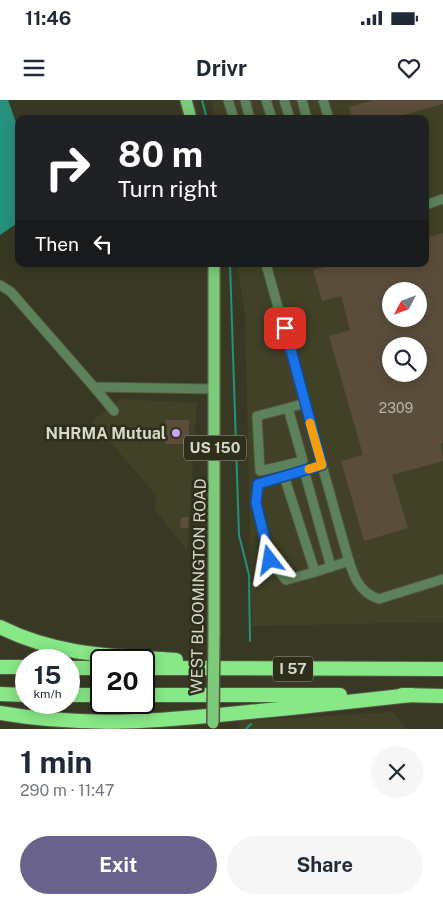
<!DOCTYPE html>
<meta charset="utf-8">
<style>
:root{--surface:#fff;--page:#f6f6f7;--text:#1f2937;--muted:#747a83;--accent:#69628b}
body{margin:0;font-family:"Public Sans",sans-serif;background:var(--page);color:var(--text);height:100vh;display:flex;flex-direction:column;font-size:19px;white-space:nowrap}
*{box-sizing:border-box;margin:0}
p{font-size:16px;color:var(--muted)}
.icon{flex:none;width:28px;height:28px;fill:none;stroke:currentColor;stroke-width:2;stroke-linecap:round;stroke-linejoin:round}
.map{position:relative;height:629px;overflow:hidden}
.drawer{display:flex;flex-direction:column;background:var(--surface);flex:1}
.drawer>*{flex:none}
.top-card{position:absolute;left:15px;top:15px;width:414px;height:152px;border-radius:10px;box-shadow:0 2px 12px #0003;background:#202124;color:#fff;overflow:hidden}
.needle{width:32px;rotate:229deg}
.tools{position:absolute;left:382px;top:182px;display:grid;gap:10px}
.tools a{display:grid;place-items:center;width:45px;height:45px;border-radius:50%;background:var(--surface);box-shadow:0 2px 12px #0003;font-size:25px}
.speed{position:absolute;left:15px;top:549px;display:flex;gap:10px;font-size:25px;font-weight:700;text-align:center}
.speed>*{display:grid;place-content:center;width:65px;height:65px;border-radius:50%;background:var(--surface);box-shadow:0 2px 12px #0003;line-height:1}
.speed small{font-size:12px;font-weight:400}
.speed .limit{border:2px solid #111;border-radius:8px;background:#fff;color:#111}
.pin{position:absolute;display:grid;place-items:center;width:42px;height:42px;color:#fff;margin:-21px;border-radius:10px;box-shadow:0 2px 8px #0006}
.me{position:absolute;width:55px;margin:-28px;rotate:346deg;stroke-linejoin:round;filter:drop-shadow(0 0 4px #0008)}
.turn{display:flex;align-items:center;gap:18px;height:105px;padding:0 20px;font-size:22px}
.turn .icon{width:65px;height:65px;stroke-width:2.5}
.turn b{display:block;font-size:35px;line-height:42px}
.then{display:flex;align-items:center;height:48px;padding:0 20px;background:#0003;gap:10px;font-size:19px}
.round{display:grid;place-items:center;flex:none;width:52px;height:52px;border-radius:26px;background:var(--page)}
.headline{display:flex;align-items:center;justify-content:space-between;height:85px;padding:0 20px}
h1{font-size:30px;font-weight:700;line-height:38px}
.action{display:flex;gap:10px;margin-top:auto;padding:10px 20px}
.action a{flex:1;height:58px;border-radius:30px;background:var(--accent);color:#fff;font-size:20px;font-weight:700;line-height:58px;text-align:center}
.action a+a{background:var(--page);color:var(--text)}
.status{display:flex;justify-content:space-between;align-items:center;height:35px;padding:0 25px;background:var(--surface);direction:ltr}
.status svg{height:14px;fill:currentColor}
header{display:flex;justify-content:space-between;align-items:center;height:65px;padding:0 20px;background:var(--surface);font-size:22px;font-weight:700}
.map>svg:first-child{display:block}
</style>
<div class="status"><b>11:46</b><svg viewBox="0 0 49 12"><path d="M0 12V9h3v3zM5 12V6h3v6zM10 12V3h3v9zM15 12V0h3v12zM26 1h20v11H26zM47 4h2v5h-2z"/></svg></div>
<header><svg class="icon" aria-label="menu" viewBox="0 0 24 24"><path d="M4 6h16M4 12h16M4 18h16"/></svg>Drivr<svg class="icon" aria-label="heart" viewBox="0 0 24 24"><path d="M12 20l-8-8c-3-5 5-10 8-4 3-6 11-1 8 4z"/></svg></header>
<div class="map">
<svg width="443" height="629" viewBox="0 0 443 629">
<rect width="100%" height="100%" fill="#383925"/>
<g fill="#404126" fill-rule="evenodd">
<path d="M212,0H443V522L252,526L245,215L237,164H425V19H214ZM391,191H419V219H391ZM391,246H419V274H391Z"/>
<path d="M120,299L197,303L187,450L154,409L157,396L92,321Z"/>
<path d="M393,612L407,629H239V621Z"/>
</g>
<path fill="#26917e" d="M0,0H8L19,31V122L0,135Z"/>
<g fill="none" stroke-linecap="round" stroke-linejoin="round">
<g stroke="#26917e" stroke-width="2">
<path d="M202,0L207,19"/>
<path d="M230,164L239,435L249,475L250,541"/>
<path d="M246,629L251,624"/>
</g>
</g>
<g fill="#5a4d3b" fill-rule="evenodd">
<path d="M374,0H443V4L389,19H352L349,7Z"/>
<path d="M443,133V343L441,344L443,361L392,375L408,428L364,441L341,361L363,355L329,236L350,230L341,196L322,201L313,170L335,164H425V138ZM391,191H419V219H391ZM391,246H419V274H391Z"/>
<rect x="165" y="320" width="24" height="24"/>
<path d="M181,417H189L188,428H180Z"/>
</g>
<g fill="none" stroke-linecap="round" stroke-linejoin="round">
<defs>
<g id="minor">
<path d="M228,0L234,19"/>
<path d="M245,0L250,19"/>
<path d="M266,0L272,19"/>
<path d="M284,0L290,19"/>
<path d="M302,0L307,19"/>
<path d="M323,0L329,19"/>
<path d="M425,105L443,99"/>
<path d="M266,164L344,444C351,466 354,491 379,499L443,479"/>
<path d="M0,185L11,192L94,287L214,289"/>
<path d="M94,287L114,311"/>
<path d="M288,308L257,316L260,371L303,361L288,308L305,303"/>
<path d="M322,365L284,376L315,472L349,461"/>
<path d="M304,370L331,467"/>
<path d="M284,376L259,384L256,403L269,460L286,480L315,472"/>
</g>
<g id="major">
<path d="M186,0L191,19"/>
<path d="M214,533V164"/>
</g>
<g id="highway">
<path d="M0,527C58,556 113,556 176,560"/>
<path d="M0,567H26"/>
<path d="M69,568H101"/>
<path d="M144,568L443,569"/>
<path d="M0,594L26,595"/>
<path d="M69,595H101"/>
<path d="M144,595H340"/>
<path d="M402,595L443,596"/>
<path d="M0,613C87,628 162,621 249,612C303,607 357,601 411,595"/>
</g>
</defs>
<use href="#minor" stroke="#555643" stroke-width="11"/>
<use href="#major" stroke="#555643" stroke-width="14"/>
<use href="#highway" stroke="#555643" stroke-width="16"/>
<use href="#minor" stroke="#5d825b" stroke-width="9"/>
<use href="#major" stroke="#7cca7a" stroke-width="11"/>
<use href="#highway" stroke="#88e786" stroke-width="14"/>
<defs>
<path id="major-bridge" d="M213,623L214,533"/>
</defs>
<use href="#major-bridge" stroke="#555643" stroke-width="14" stroke-linecap="butt"/>
<use href="#major-bridge" stroke="#7cca7a" stroke-width="11"/>
</g>
<g fill="none" stroke-linecap="round" stroke-linejoin="round">
<defs>
<path id="route" d="M270,460L256,403L258,384L322,365L285,228"/>
</defs>
<use href="#route" stroke="#114b97" stroke-width="12"/>
<use href="#route" stroke="#1a73e8" stroke-width="9"/>
<path stroke="#f59e0b" stroke-width="9" d="M309,369L322,365L310,323"/>
</g>
<circle fill="#c4a7f1" stroke="#2e2f1b" stroke-width="2" cx="176" cy="333" r="5"/>
<g text-anchor="middle" stroke-width="5" stroke-linejoin="round" paint-order="stroke">
<g font-size="14" fill="#b8b6a8">
<text x="396" y="313">2309</text>
</g>
<g fill="#2e2f1b" stroke="#a5a697" stroke-width="1">
<rect x="184" y="335.5" width="62" height="25" rx="4"/>
<rect x="273" y="556.5" width="40" height="25" rx="4"/>
</g>
<g font-size="15" font-weight="bold" fill="#d8d9cc">
<text x="215" y="353">US 150</text>
<text x="293" y="574">I 57</text>
</g>
<g font-size="16" font-weight="bold" fill="#d8d9cc" stroke="#2e2f1b" text-anchor="end">
<text x="166" y="339">NHRMA Mutual</text>
</g>
<g font-size="16" fill="#d8d9cc" stroke="#2e2f1b">
<text transform="translate(198 486) rotate(-89)" y="6">WEST BLOOMINGTON ROAD</text>
</g>
</g>
</svg>
<div class="tools">
<a><svg class="needle" viewBox="-14 -14 28 28"><path d="M0-13l5 13h-10z" fill="#e53935"/><path d="M0 13l5-13h-10z" fill="#747a83"/></svg></a>
<a><svg class="icon" aria-label="search" viewBox="0 0 24 24"><circle cx="10" cy="10" r="6"/><path d="M15 15l6 6"/></svg></a>
</div>
<div class="speed"><div>15<small>km/h</small></div><div class="limit">20</div></div>
<div class="pin" style="left:285px;top:228px;background:#d93025"><svg class="icon" aria-label="arrive" viewBox="0 0 24 24"><path d="M6 21V4h12l-3 4 3 4H6"/></svg></div>
<svg class="me" style="left:270px;top:460px" viewBox="-20 -20 40 40"><path d="M0-17L14 15 0 8-14 15z" fill="#1a73e8" stroke="#fff" stroke-width="4"/></svg>
<div class="top-card">
<div class="turn"><svg class="icon" aria-label="right" viewBox="0 0 24 24"><path d="M7 20v-9h11M14 6l5 5-5 5"/></svg><div><b>80 m</b>Turn right</div></div>
<div class="then">Then<svg class="icon" aria-label="left" viewBox="0 0 24 24"><path d="M17 20v-9H6M10 6l-5 5 5 5"/></svg></div>
</div>
</div>
<section class="drawer">
<div class="headline"><div><h1>1 min</h1><p>290 m · 11:47</p></div><a class="round"><svg class="icon" aria-label="close" viewBox="0 0 24 24"><path d="M6 6l12 12M18 6L6 18"/></svg></a></div>
<div class="action"><a>Exit</a><a>Share</a></div>
</section>
